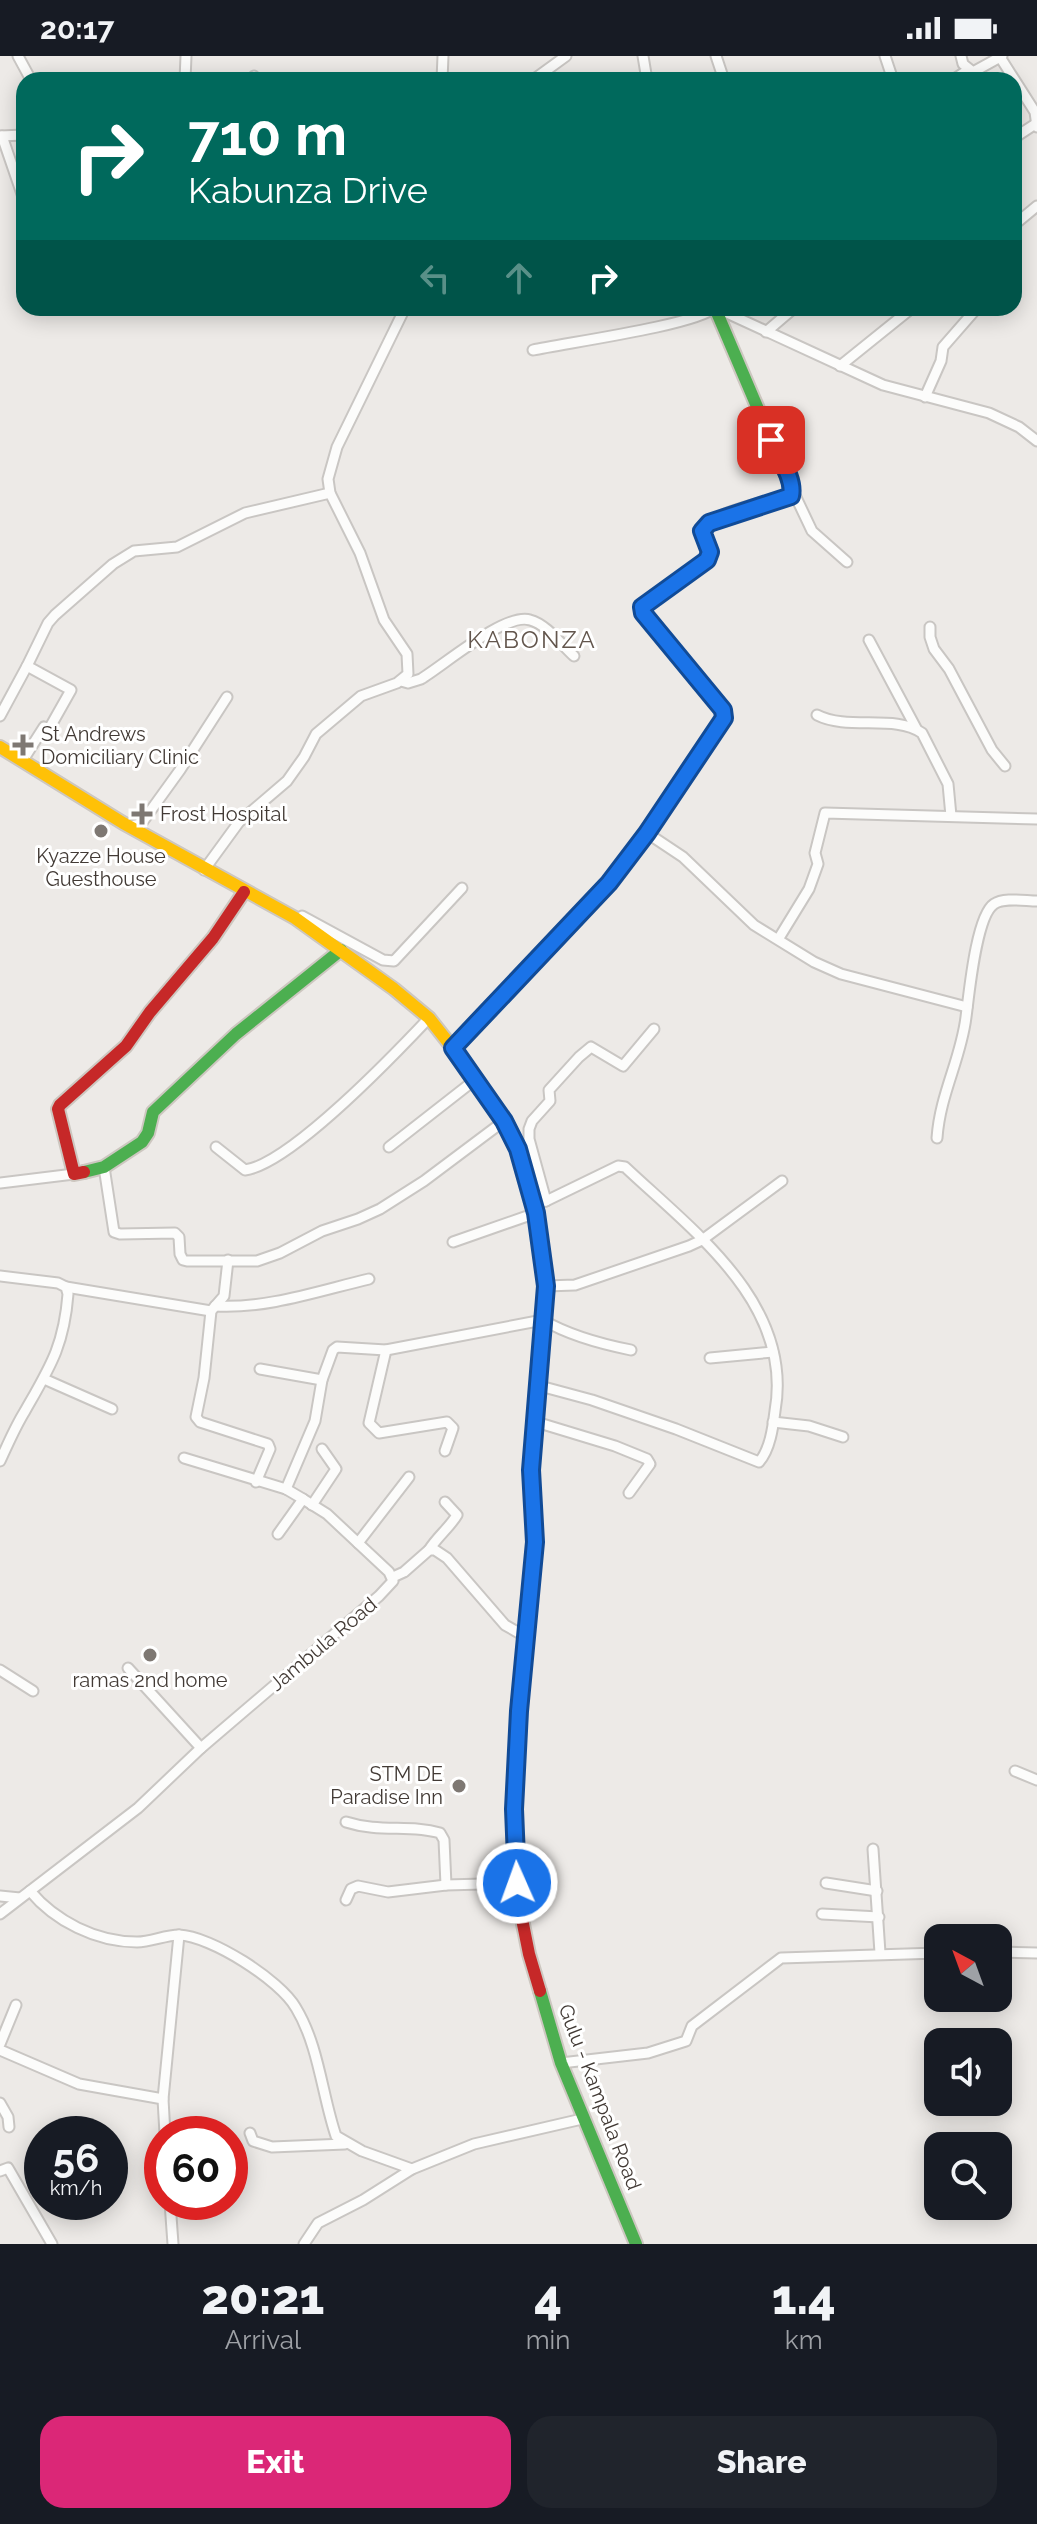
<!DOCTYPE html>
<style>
:root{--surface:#171b24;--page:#20242c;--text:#f1f3f6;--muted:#9ea1a6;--accent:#db2777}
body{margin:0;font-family:Raleway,sans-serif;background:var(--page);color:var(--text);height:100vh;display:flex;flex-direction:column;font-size:30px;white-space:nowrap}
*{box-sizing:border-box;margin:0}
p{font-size:26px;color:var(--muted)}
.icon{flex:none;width:44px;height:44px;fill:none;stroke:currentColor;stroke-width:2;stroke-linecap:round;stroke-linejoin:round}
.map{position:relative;height:2188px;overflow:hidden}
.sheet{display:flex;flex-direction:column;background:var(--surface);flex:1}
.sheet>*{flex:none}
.banner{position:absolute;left:16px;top:16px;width:1006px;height:244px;border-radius:24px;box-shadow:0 4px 20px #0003;background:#00695c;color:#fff;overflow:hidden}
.needle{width:52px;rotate:319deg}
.controls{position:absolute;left:924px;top:1868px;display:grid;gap:16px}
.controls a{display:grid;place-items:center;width:88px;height:88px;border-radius:16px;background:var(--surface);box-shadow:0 4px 20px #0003;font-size:40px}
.speed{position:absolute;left:24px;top:2060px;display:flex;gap:16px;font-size:40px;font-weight:700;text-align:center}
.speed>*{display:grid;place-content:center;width:104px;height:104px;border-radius:50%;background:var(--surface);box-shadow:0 4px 20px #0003;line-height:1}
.speed small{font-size:20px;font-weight:400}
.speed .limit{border:12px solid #d22;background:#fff;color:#111}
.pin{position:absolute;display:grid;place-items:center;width:68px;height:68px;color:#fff;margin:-34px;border-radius:16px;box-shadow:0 4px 12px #0006}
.me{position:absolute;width:88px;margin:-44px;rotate:358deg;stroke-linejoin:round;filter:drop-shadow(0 0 6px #0008)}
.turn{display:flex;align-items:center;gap:28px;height:168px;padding:0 40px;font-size:36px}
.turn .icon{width:104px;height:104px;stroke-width:2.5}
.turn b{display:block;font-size:56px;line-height:68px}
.lanes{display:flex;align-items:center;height:76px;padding:0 40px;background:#0003;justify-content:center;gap:40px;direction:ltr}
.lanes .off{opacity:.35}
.eta{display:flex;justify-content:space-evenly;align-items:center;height:136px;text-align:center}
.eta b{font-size:48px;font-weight:800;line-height:56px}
.action{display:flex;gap:16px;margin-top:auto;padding:16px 40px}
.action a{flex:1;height:92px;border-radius:24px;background:var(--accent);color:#fff;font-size:32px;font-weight:800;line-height:92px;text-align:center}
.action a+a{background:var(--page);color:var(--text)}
.status{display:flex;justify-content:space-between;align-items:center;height:56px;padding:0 40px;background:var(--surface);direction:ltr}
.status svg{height:22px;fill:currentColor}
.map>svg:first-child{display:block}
</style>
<div class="status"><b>20:17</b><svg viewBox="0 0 49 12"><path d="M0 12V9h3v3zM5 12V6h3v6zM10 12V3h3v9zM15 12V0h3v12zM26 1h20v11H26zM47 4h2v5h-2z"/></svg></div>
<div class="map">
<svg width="1037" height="2188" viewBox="0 0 1037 2188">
<rect width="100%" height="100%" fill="#edeae7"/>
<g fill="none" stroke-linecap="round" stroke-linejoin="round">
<defs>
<g id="street">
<path d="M18,0L31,24"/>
<path d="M643,0L647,24"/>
<path d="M716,0L724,24"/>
<path d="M885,0L893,24"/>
<path d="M961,0L963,8L973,16L1002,0"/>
<path d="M1000,1L1035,56L1037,71"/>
<path d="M254,20L255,24"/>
<path d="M185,24L186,0"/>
<path d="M442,24L443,0"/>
<path d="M533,24L566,0"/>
<path d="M953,24L968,14"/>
<path d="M0,80L24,79"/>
<path d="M2,80L24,144"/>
<path d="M1014,82L1037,67"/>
<path d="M1014,169L1037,150"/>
<path d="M716,252L883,329L989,357L1019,371L1037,385"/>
<path d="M766,276L794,252"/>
<path d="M533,294C565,287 696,269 714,252"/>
<path d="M840,310L912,252"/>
<path d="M925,341L941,305L943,291L977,252"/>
<path d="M793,435L812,475L847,506"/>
<path d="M930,571V581L934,593L949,613L992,694L1005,710"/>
<path d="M869,584L916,672"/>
<path d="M401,625L408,627L421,623C444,609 506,556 530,564C546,568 561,588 574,600"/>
<path d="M817,659C848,675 895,658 922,677L948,728L951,760"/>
<path d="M0,660L27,610"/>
<path d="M23,704L44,671L49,673L71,634L27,610L48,567L55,559L113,508L134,495L177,491L245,457L330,437"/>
<path d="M130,770L141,768L180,714L227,641"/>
<path d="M647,777L683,801L754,869L814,906L841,918L967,951"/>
<path d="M204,814L239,766L287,725L304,701L316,678L361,640L397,627L408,618L407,598L384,564L360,497L330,437L328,423L337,391L405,252"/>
<path d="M302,860L383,904L394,905L462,832"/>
<path d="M779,882L809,833L818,808L815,797L825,757L1037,763"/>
<path d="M937,1082C940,1038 961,1003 966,961C969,939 976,860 994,848C1004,841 1025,845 1037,845"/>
<path d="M216,1091L245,1114C290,1108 396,997 429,962"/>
<path d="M389,1091L476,1023"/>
<path d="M104,1111L114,1176L120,1178L175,1177L179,1181L180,1198L183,1204L187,1205H257L280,1197L322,1175L358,1163L380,1153L424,1125L504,1065"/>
<path d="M0,1127L74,1118"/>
<path d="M546,1145L529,1083V1073L532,1065L550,1045L549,1034L579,1001L591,991L623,1010L654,973"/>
<path d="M534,1147L546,1145L618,1110L625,1111C693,1175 794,1248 775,1355C773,1371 770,1394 759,1406L676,1373L592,1344L540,1330"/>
<path d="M453,1186L536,1157"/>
<path d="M228,1204L224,1240L211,1255L204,1322L196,1361L200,1366L268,1388L270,1393L256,1426"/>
<path d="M0,1220L58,1227L66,1231L68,1238C64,1290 50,1311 25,1355C15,1371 8,1388 0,1405"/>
<path d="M546,1230L575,1229L689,1190L702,1184L782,1125"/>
<path d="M66,1231L211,1255"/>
<path d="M215,1250C267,1253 318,1235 369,1223"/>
<path d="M386,1294L369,1367L379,1377L447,1366L453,1372L445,1395"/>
<path d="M710,1302L773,1296"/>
<path d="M260,1313L322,1324"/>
<path d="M44,1323L112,1353"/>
<path d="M536,1366L615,1390L647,1403L650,1408L629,1437"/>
<path d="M773,1366L809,1370L843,1381"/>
<path d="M286,1433L315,1365L322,1324L333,1294L337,1291L386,1294L543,1264C570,1280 601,1288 631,1294"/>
<path d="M312,1449L336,1413L322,1393"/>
<path d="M278,1478L303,1443"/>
<path d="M358,1487L409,1421"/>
<path d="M429,1494C437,1481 450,1471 457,1459L445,1446"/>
<path d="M393,1521L404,1516L429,1494H435L447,1502L505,1569L526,1581"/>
<path d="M128,1612L201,1692L379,1540L393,1525L389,1516L327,1458L303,1443L286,1433L184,1402"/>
<path d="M0,1614L33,1635"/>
<path d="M1015,1715L1037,1724"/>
<path d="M346,1766C380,1777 410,1768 440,1777L444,1784L446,1829"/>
<path d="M873,1793L880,1897"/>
<path d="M826,1827L877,1835"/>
<path d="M30,1835C55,1865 96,1886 137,1886C151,1886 165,1879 179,1879C211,1880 280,1924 296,1952C319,1990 322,2039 336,2080L362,2095L412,2113"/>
<path d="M0,1840L20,1842"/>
<path d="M346,1844L351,1833L358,1830L388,1836L446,1829L517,1827"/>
<path d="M0,1858L138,1752L201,1692"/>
<path d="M822,1858L879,1861"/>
<path d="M998,1896L1037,1897"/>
<path d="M0,1988L16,1949"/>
<path d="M0,1994L79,2028L163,2043"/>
<path d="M561,2007L648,1997L686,1985L692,1970L781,1902L938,1897"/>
<path d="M0,2047L8,2061L9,2071"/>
<path d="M250,2077L253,2085L272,2091L345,2088"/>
<path d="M165,2078L163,2043L179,1879"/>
<path d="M0,2115L8,2112L52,2188"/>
<path d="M170,2146L173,2188"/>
<path d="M304,2188L318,2167L363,2144L412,2113L474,2088L582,2063"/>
</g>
<g id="fast">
<path d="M679,729L724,662L723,654L643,557L642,551L707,504L710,496L702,475C716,456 768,447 791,440L793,435L715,252"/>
<path d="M455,995L504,1065L518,1093L536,1157L546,1230L540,1302"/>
<path d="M84,1116L104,1111L142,1086L148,1077L153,1056L236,978L341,894"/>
<path d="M540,1935L561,2007L636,2188"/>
</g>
<path id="slow" d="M0,691L123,767L295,862L394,933L429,962L455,995"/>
<g id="jam">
<path d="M453,992L609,827L679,729"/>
<path d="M84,1116L74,1118L58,1053L60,1049L126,990L150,956L213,882L244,836"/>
<path d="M540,1935L529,1898L517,1838L514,1753L519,1655L535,1486L531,1414L540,1302"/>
</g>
</defs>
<use href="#street" stroke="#c9c6c3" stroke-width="13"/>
<use href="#fast" stroke="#cdc7c0" stroke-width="16"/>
<use href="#slow" stroke="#cdc7c0" stroke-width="16"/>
<use href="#jam" stroke="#cdc7c0" stroke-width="16"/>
<use href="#street" stroke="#fcfcfb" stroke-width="9"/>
<use href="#fast" stroke="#4caf50" stroke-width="12"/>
<use href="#slow" stroke="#ffc107" stroke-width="12"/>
<use href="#jam" stroke="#c62828" stroke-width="12"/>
</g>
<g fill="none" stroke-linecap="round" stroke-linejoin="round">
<defs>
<path id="route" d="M517,1827L514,1753L519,1655L535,1486L531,1414L546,1230L536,1157L518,1093L504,1065L453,992L609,827L647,777L724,662L723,654L643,557L642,551L707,504L710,496L702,475L709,467L791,440C795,423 778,400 771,384"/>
</defs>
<use href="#route" stroke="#114b97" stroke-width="20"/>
<use href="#route" stroke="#1a73e8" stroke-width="14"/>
</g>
<g fill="#7e7873" stroke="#fff" stroke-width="3">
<path d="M19 677h8v8h8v8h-8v8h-8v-8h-8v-8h8z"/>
<path d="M138 746h8v8h8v8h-8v8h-8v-8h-8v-8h8z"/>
<circle cx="101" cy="775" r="8"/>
<circle cx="150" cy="1599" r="8"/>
<circle cx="459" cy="1730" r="8"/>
</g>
<g text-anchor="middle" stroke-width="6" stroke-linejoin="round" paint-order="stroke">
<g font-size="20" fill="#423a35" stroke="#fff" text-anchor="start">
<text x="41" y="685">St Andrews<tspan x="41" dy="23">Domiciliary Clinic</tspan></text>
<text x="160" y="765">Frost Hospital</text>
<text x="101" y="807" text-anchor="middle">Kyazze House<tspan x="101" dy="23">Guesthouse</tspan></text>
<text x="150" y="1631" text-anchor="middle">ramas 2nd home</text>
<text x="443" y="1725" text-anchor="end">STM DE<tspan x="443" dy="23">Paradise Inn</tspan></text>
</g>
<g font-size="20" fill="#423a35" stroke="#fff">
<text transform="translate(323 1588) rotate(-40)" y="7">Jambula Road</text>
<text transform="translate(600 2041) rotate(69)" y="7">Gulu - Kampala Road</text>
</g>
<g font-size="24" letter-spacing="2" fill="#63564d" stroke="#fff">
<text x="532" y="592">KABONZA</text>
</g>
</g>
</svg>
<div class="controls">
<a><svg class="needle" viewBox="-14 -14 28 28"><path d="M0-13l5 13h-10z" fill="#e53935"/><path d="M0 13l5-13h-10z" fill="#9ea1a6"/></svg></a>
<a><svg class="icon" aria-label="sound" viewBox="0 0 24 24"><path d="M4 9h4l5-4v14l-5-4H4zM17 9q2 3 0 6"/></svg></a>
<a><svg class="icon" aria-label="search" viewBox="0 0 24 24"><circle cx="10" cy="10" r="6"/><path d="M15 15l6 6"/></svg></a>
</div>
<div class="speed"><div>56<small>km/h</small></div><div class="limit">60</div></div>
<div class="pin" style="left:771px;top:384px;background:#d93025"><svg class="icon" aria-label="arrive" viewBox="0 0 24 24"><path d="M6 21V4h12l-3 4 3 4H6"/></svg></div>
<svg class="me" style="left:517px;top:1827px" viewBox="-20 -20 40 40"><circle r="17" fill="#1a73e8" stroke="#fff" stroke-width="3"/><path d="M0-11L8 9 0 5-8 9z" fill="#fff"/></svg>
<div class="banner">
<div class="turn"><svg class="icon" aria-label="right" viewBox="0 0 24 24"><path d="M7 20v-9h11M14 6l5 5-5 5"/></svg><div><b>710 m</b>Kabunza Drive</div></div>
<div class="lanes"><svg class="icon off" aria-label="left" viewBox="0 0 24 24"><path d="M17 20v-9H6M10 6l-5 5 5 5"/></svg><svg class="icon off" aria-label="ahead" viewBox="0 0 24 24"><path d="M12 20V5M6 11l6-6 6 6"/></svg><svg class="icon" aria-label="right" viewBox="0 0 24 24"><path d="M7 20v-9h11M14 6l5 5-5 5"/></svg></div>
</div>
</div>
<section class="sheet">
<div class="eta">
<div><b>20:21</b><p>Arrival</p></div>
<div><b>4</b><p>min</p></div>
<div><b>1.4</b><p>km</p></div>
</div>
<div class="action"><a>Exit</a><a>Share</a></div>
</section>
